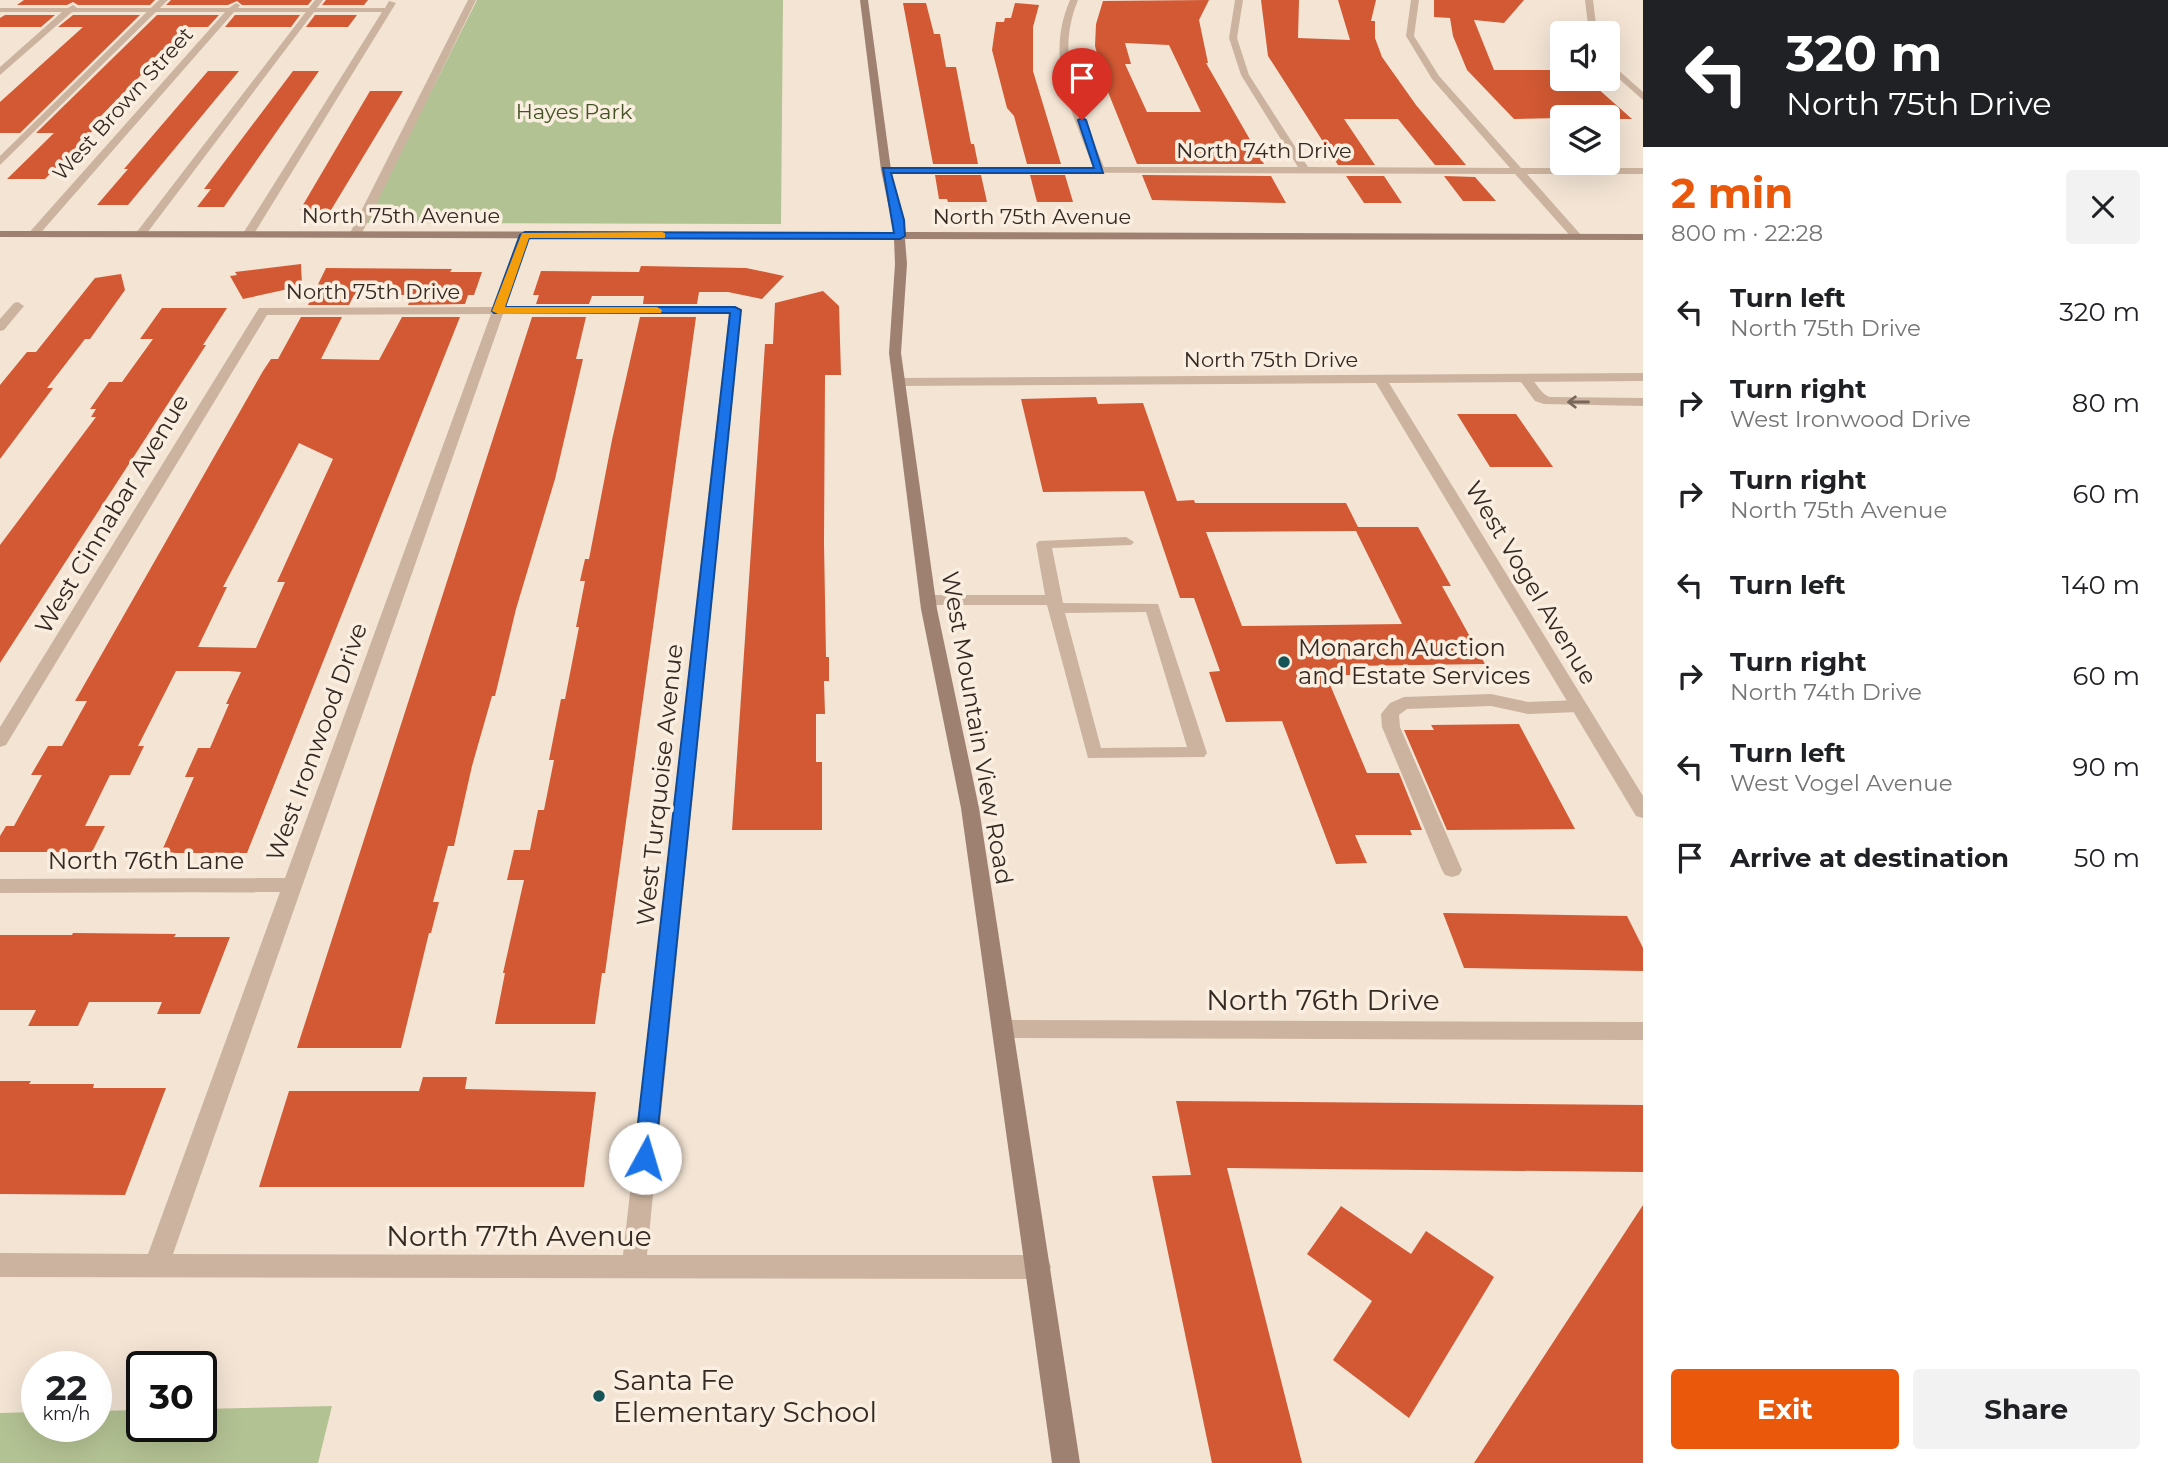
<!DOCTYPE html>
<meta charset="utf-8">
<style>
:root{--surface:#fff;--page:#f2f2f2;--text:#202124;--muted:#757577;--accent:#ea580c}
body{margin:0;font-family:Montserrat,sans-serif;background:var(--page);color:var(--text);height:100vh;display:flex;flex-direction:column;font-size:26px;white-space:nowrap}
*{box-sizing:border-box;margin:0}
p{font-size:23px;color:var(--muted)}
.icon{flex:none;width:38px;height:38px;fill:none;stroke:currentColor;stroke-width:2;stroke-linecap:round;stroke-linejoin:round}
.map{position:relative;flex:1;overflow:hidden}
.drawer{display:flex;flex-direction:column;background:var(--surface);width:525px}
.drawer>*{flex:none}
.hud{background:#202124;color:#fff;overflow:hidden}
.buttons{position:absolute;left:1550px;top:21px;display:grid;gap:14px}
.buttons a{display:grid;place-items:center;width:70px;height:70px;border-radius:7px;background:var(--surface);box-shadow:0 7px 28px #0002;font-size:35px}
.speed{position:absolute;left:21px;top:1351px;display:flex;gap:14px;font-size:35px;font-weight:700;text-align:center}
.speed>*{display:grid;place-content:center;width:91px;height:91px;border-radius:50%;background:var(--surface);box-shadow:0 7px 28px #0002;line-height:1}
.speed small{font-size:18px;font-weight:400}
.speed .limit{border:4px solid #111;border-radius:10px;background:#fff;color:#111}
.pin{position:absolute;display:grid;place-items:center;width:60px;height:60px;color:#fff;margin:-72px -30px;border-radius:50% 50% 50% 0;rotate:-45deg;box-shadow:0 0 7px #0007}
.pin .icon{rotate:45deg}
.me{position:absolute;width:77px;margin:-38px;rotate:6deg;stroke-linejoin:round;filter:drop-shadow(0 0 5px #0008)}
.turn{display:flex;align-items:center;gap:24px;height:147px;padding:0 28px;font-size:32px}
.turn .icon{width:91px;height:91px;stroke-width:2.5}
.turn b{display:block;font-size:49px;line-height:60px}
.round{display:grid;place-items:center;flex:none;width:74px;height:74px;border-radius:7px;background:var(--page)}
.headline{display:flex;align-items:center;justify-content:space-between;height:119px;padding:0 28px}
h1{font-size:42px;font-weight:700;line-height:52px;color:var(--accent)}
.action{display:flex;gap:14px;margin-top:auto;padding:14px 28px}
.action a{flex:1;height:80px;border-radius:7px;background:var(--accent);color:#fff;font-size:28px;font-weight:700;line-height:80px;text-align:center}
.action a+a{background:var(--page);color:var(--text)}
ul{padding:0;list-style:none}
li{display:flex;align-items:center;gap:21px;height:91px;padding:0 28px}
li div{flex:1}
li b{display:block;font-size:26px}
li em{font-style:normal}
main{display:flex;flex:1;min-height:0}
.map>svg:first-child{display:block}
</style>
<main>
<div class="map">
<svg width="1643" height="1463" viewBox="0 0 1643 1463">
<rect width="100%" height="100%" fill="#f3e4d4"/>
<g fill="#b3c293">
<path d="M477,0H783L781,224L365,223Z"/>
<path d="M332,1406L318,1463H0V1413L37,1412V1426H96V1411L142,1410V1426H201V1409Z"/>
</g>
<g fill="#d25933" fill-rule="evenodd">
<path d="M24,0H155L150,5H78L73,2L67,5H17Z"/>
<path d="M171,0H312L308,5H242L237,1L228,5H166Z"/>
<path d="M326,0H368L364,5H322Z"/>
<path d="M1209,0L1199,20L1208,63H1206L1264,164H1137L1106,87L1095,46L1096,24L1103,1ZM1125,43L1169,45L1201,112H1147L1125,64H1131Z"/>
<path d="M1261,0H1299L1298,38L1350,40L1338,0H1376L1371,21H1375V38L1382,57L1416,105L1466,165H1435L1398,119H1344L1375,165H1338L1268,56Z"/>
<path d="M1434,0H1524L1504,23L1474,20L1494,70H1563V79H1587L1632,119H1608V117L1514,119L1467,70L1453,36L1450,18L1434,17Z"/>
<path d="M903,3H926L934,34H940L946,67H956L971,144H974L978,164H933Z"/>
<path d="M1015,3L1039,5L1033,27V71L1061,164H1027L1014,116L1007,108L992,50L996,22H1004L1005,18H1011Z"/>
<path d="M5,15H55L41,27H0V18Z"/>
<path d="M73,15H140L20,133H0V102L83,27H58Z"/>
<path d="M157,15H219L208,27H188L99,118H105L45,179H7L54,133H36Z"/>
<path d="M235,15H300L291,27H225Z"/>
<path d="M315,15H357L348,27H306Z"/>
<path d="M208,71H239L128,205H97L128,169H124Z"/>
<path d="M293,71H319L224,207H197L211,189H204Z"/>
<path d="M370,91H403L331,210H300Z"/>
<path d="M935,175H981L987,202H948L947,199H939Z"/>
<path d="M1030,175H1065L1073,202H1037Z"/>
<path d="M1142,175L1271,176L1286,203L1152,200Z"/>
<path d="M1346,176H1384L1402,203H1364Z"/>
<path d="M1444,176L1475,177L1496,201H1463Z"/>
<path d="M301,264L302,286L243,299L230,276L237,275L235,272Z"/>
<path d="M641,266L746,268L784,276L762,299L728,292H699L697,304H643L644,296H592L589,304H536L539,295H533L541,271L639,272Z"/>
<path d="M326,268L452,269L450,272H482L474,295H468L465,304L408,305L412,295H354L349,305H308Z"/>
<path d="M121,274L125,290L90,339H85L47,388H53L0,459V385L27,352H36L95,278Z"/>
<path d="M823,291L839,306L841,375H825L824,543L826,657H829V681H824L825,714H816V762H822V830H732L765,344H773L775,303Z"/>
<path d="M162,308H227L203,345H206L0,663V545L96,417H91L96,409H90L109,382H122L153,339H140Z"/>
<path d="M301,317H342L321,359L379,360L402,317H460L247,853H161L194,777H185L198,748H210L229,704H226L241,672L229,671H176L138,746H144L130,775H110L85,826H105L92,852H0V836L6,826H14L42,775H31L48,746H62L87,701H75L263,371L271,359H278ZM299,443L333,459L277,582H285L256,648L198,647L227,587H223Z"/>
<path d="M532,317H586L576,359H583L555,479L516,609L495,696H492L472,766L454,846H448L433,902H439L431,933H429L401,1048H297Z"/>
<path d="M640,317H696L605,973H602L595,1024H495L505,973H503L524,880H507L514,850H530L538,810H544L554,760H549L561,699H565L579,627H576L585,581H580L585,559H589L612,440Z"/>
<path d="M1096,397L1098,404L1143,403L1177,501L1194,500L1195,503H1346L1358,527H1418L1451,586H1442L1485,664L1350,666L1354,675H1326L1367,773H1399L1422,830H1410L1412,835H1355L1367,863L1336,864L1282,721L1226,722L1209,672L1220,671L1194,598H1180L1144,491L1043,492L1021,399ZM1356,531L1402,624L1242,626L1206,532Z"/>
<path d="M1457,414H1516L1553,467H1490Z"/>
<path d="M1519,724L1575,829L1447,830L1404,730H1434L1431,725Z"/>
<path d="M1443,913L1627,916L1643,948V971L1464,968Z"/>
<path d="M73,933L176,934L174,937H230L200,1014H157L162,1002H89L78,1026H28L36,1010H0V935H72Z"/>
<path d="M423,1077H467L465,1089L596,1092L584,1187H259L289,1091H419Z"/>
<path d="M0,1081H31L29,1084H94L93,1088H166L125,1195L0,1194Z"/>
<path d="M1176,1101L1643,1105V1172L1227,1168L1302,1463H1212L1152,1176L1191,1175Z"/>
<path d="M1643,1205V1463H1474Z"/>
<path d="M1341,1206L1411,1254L1426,1231L1494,1277L1409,1418L1333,1360L1372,1301L1307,1254Z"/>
</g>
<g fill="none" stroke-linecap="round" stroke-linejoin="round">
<g fill="#cbb39f" fill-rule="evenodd">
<path d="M159,0H168L0,165V156Z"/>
<path d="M315,0H323L144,237H136V233Z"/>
<path d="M468,0H476L361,235L351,237L349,235Z"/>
<path d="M1524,374C1536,378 1538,393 1550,397L1643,398V406L1544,404L1535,401L1518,378Z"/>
<path d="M1126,537L1134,542L1131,545L1052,548L1063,603L1158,604L1207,753L1204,757L1088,758L1047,605H927L919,600L927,595H1045L1036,544L1039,541ZM1146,612L1187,747L1101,748L1065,613Z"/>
<path d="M1491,694L1528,702L1579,700L1588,706L1579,712L1528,714L1491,706L1407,709L1399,715L1400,727L1462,870L1459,875L1452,877L1445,875L1442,870L1382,727L1381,714L1390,703L1404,697Z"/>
</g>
<g fill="#cbb39f" fill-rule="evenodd">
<path d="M1070,0H1078C1053,60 1082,111 1104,167H1298L1241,75L1229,38L1235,0H1243L1237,38L1249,75L1308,167L1510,168L1432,79L1406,36L1411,0H1419L1414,36L1439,76L1521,168H1643V174H1527L1581,235L1583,237L1577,240L1573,239L1515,174L882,172V168L886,167H1093C1072,111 1044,60 1070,0Z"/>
<path d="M1585,0H1593L1597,33H1589Z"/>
<path d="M389,1L396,3L252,237L242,235L382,12H234L37,237L27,235L225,12H72L0,75V67L62,12H0V8H68L73,5L77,8H229L236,3L240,5L238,8H385Z"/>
<path d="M1608,61L1643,92V100L1608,69Z"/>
<path d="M525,232L531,235L505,307L735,306L741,310L647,1255H1039L1048,1259L1051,1267L1048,1275L1039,1279L0,1277V1253L148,1254L280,892L0,893V879L285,878L491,314L267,315L6,745L0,747V727L259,308L493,307L519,235ZM503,314H729L623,1255L173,1254Z"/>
<path d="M18,302L24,306L4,330L0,331V319L14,303Z"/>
<path d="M1643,373V381L1389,383L1643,796V818L1636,816L1376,383L900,386L894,382L900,378Z"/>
<path d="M1003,1020L1643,1022V1040L1003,1038L995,1035L992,1029L995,1023Z"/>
</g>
<path fill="#9f8171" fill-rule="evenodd" d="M860,0H868L891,170L905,232L1643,234V240L905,239L907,264L901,353L937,609L979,808L1080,1463H1052L961,808L921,609L889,353L895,264L894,239L0,237V231L894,232L881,170Z"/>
</g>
<defs><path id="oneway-shaft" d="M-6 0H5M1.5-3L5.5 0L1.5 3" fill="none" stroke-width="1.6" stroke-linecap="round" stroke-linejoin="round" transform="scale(1.75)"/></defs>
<use stroke="#78675b" href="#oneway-shaft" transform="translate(1578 402) rotate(-180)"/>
<path fill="#1a73e8" stroke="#114b97" stroke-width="2" d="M1082,118L1086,120L1103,173H891L904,220L905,236L900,239L529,238L505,307H735L741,310L655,1158L652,1164L645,1167L637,1164L634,1158L730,313H494L492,311L520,235L525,232L894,233L883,168H1094L1078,120Z"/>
<path fill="#f59e0b" d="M662,232L665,233V238H529L505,307H657L662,310L661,313L498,314L492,311L522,233Z"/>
<g fill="#165458" stroke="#faeee0" stroke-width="2.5">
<circle cx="1284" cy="662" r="7"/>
<circle cx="599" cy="1396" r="7"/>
</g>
<g text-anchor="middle" stroke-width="7" stroke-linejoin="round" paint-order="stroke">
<g font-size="21" fill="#342923" stroke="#faeee0">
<text transform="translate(123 104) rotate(-48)" y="7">West Brown Street</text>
<text x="1264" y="158">North 74th Drive</text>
<text x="401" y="223">North 75th Avenue</text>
<text x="1032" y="224">North 75th Avenue</text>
<text x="373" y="299">North 75th Drive</text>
<text x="1271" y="367">North 75th Drive</text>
</g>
<g font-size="21" fill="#435425" stroke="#faeee0">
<text x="574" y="119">Hayes Park</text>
</g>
<g font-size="24" fill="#342923" stroke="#faeee0">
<text transform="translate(112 514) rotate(-59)" y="8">West Cinnabar Avenue</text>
<text transform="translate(1531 583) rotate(59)" y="8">West Vogel Avenue</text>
<text transform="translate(977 728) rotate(80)" y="8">West Mountain View Road</text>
<text transform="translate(317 742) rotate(-70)" y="8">West Ironwood Drive</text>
<text transform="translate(660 785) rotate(-84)" y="8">West Turquoise Avenue</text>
<text x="146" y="869">North 76th Lane</text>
</g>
<g font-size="24" fill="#342923" stroke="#faeee0" text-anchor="start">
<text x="1298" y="656">Monarch Auction<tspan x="1298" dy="28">and Estate Services</tspan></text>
</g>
<g font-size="28" fill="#342923" stroke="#faeee0">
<text x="1323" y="1010">North 76th Drive</text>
<text x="519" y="1246">North 77th Avenue</text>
</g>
<g font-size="28" fill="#342923" stroke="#faeee0" text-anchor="start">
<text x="613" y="1390">Santa Fe<tspan x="613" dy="32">Elementary School</tspan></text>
</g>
</g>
</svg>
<div class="buttons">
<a><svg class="icon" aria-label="sound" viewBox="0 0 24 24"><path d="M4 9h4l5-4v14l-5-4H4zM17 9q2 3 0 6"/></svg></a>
<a><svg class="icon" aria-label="layers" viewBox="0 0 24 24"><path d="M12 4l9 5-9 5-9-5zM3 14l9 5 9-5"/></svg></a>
</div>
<div class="speed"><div>22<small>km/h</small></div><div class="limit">30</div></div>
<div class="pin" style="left:1082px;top:120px;background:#d93025"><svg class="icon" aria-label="arrive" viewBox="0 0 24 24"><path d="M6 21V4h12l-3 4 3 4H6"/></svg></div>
<svg class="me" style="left:645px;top:1158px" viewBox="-20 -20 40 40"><circle r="19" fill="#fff"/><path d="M0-13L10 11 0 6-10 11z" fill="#1a73e8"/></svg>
</div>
<section class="drawer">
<div class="hud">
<div class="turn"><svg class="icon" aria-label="left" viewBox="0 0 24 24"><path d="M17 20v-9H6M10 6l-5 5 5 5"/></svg><div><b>320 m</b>North 75th Drive</div></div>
</div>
<div class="headline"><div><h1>2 min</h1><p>800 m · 22:28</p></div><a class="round"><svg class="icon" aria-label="close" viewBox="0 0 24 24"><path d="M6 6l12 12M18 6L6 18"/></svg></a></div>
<ul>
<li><svg class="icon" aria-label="left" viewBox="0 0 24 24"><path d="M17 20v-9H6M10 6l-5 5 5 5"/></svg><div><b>Turn left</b><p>North 75th Drive</p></div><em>320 m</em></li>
<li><svg class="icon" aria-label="right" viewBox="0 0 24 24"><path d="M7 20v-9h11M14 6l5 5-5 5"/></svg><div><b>Turn right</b><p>West Ironwood Drive</p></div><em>80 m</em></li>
<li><svg class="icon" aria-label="right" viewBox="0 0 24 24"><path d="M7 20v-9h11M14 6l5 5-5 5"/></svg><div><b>Turn right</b><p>North 75th Avenue</p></div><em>60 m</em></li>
<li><svg class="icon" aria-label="left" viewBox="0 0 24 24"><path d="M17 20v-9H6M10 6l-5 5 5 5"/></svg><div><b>Turn left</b></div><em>140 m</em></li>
<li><svg class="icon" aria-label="right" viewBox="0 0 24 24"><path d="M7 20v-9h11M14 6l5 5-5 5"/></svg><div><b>Turn right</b><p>North 74th Drive</p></div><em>60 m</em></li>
<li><svg class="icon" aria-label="left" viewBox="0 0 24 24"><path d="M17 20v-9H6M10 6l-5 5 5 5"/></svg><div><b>Turn left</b><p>West Vogel Avenue</p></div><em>90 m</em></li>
<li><svg class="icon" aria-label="arrive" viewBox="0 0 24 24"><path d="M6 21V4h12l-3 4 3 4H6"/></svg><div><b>Arrive at destination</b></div><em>50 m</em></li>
</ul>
<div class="action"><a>Exit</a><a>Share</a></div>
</section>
</main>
